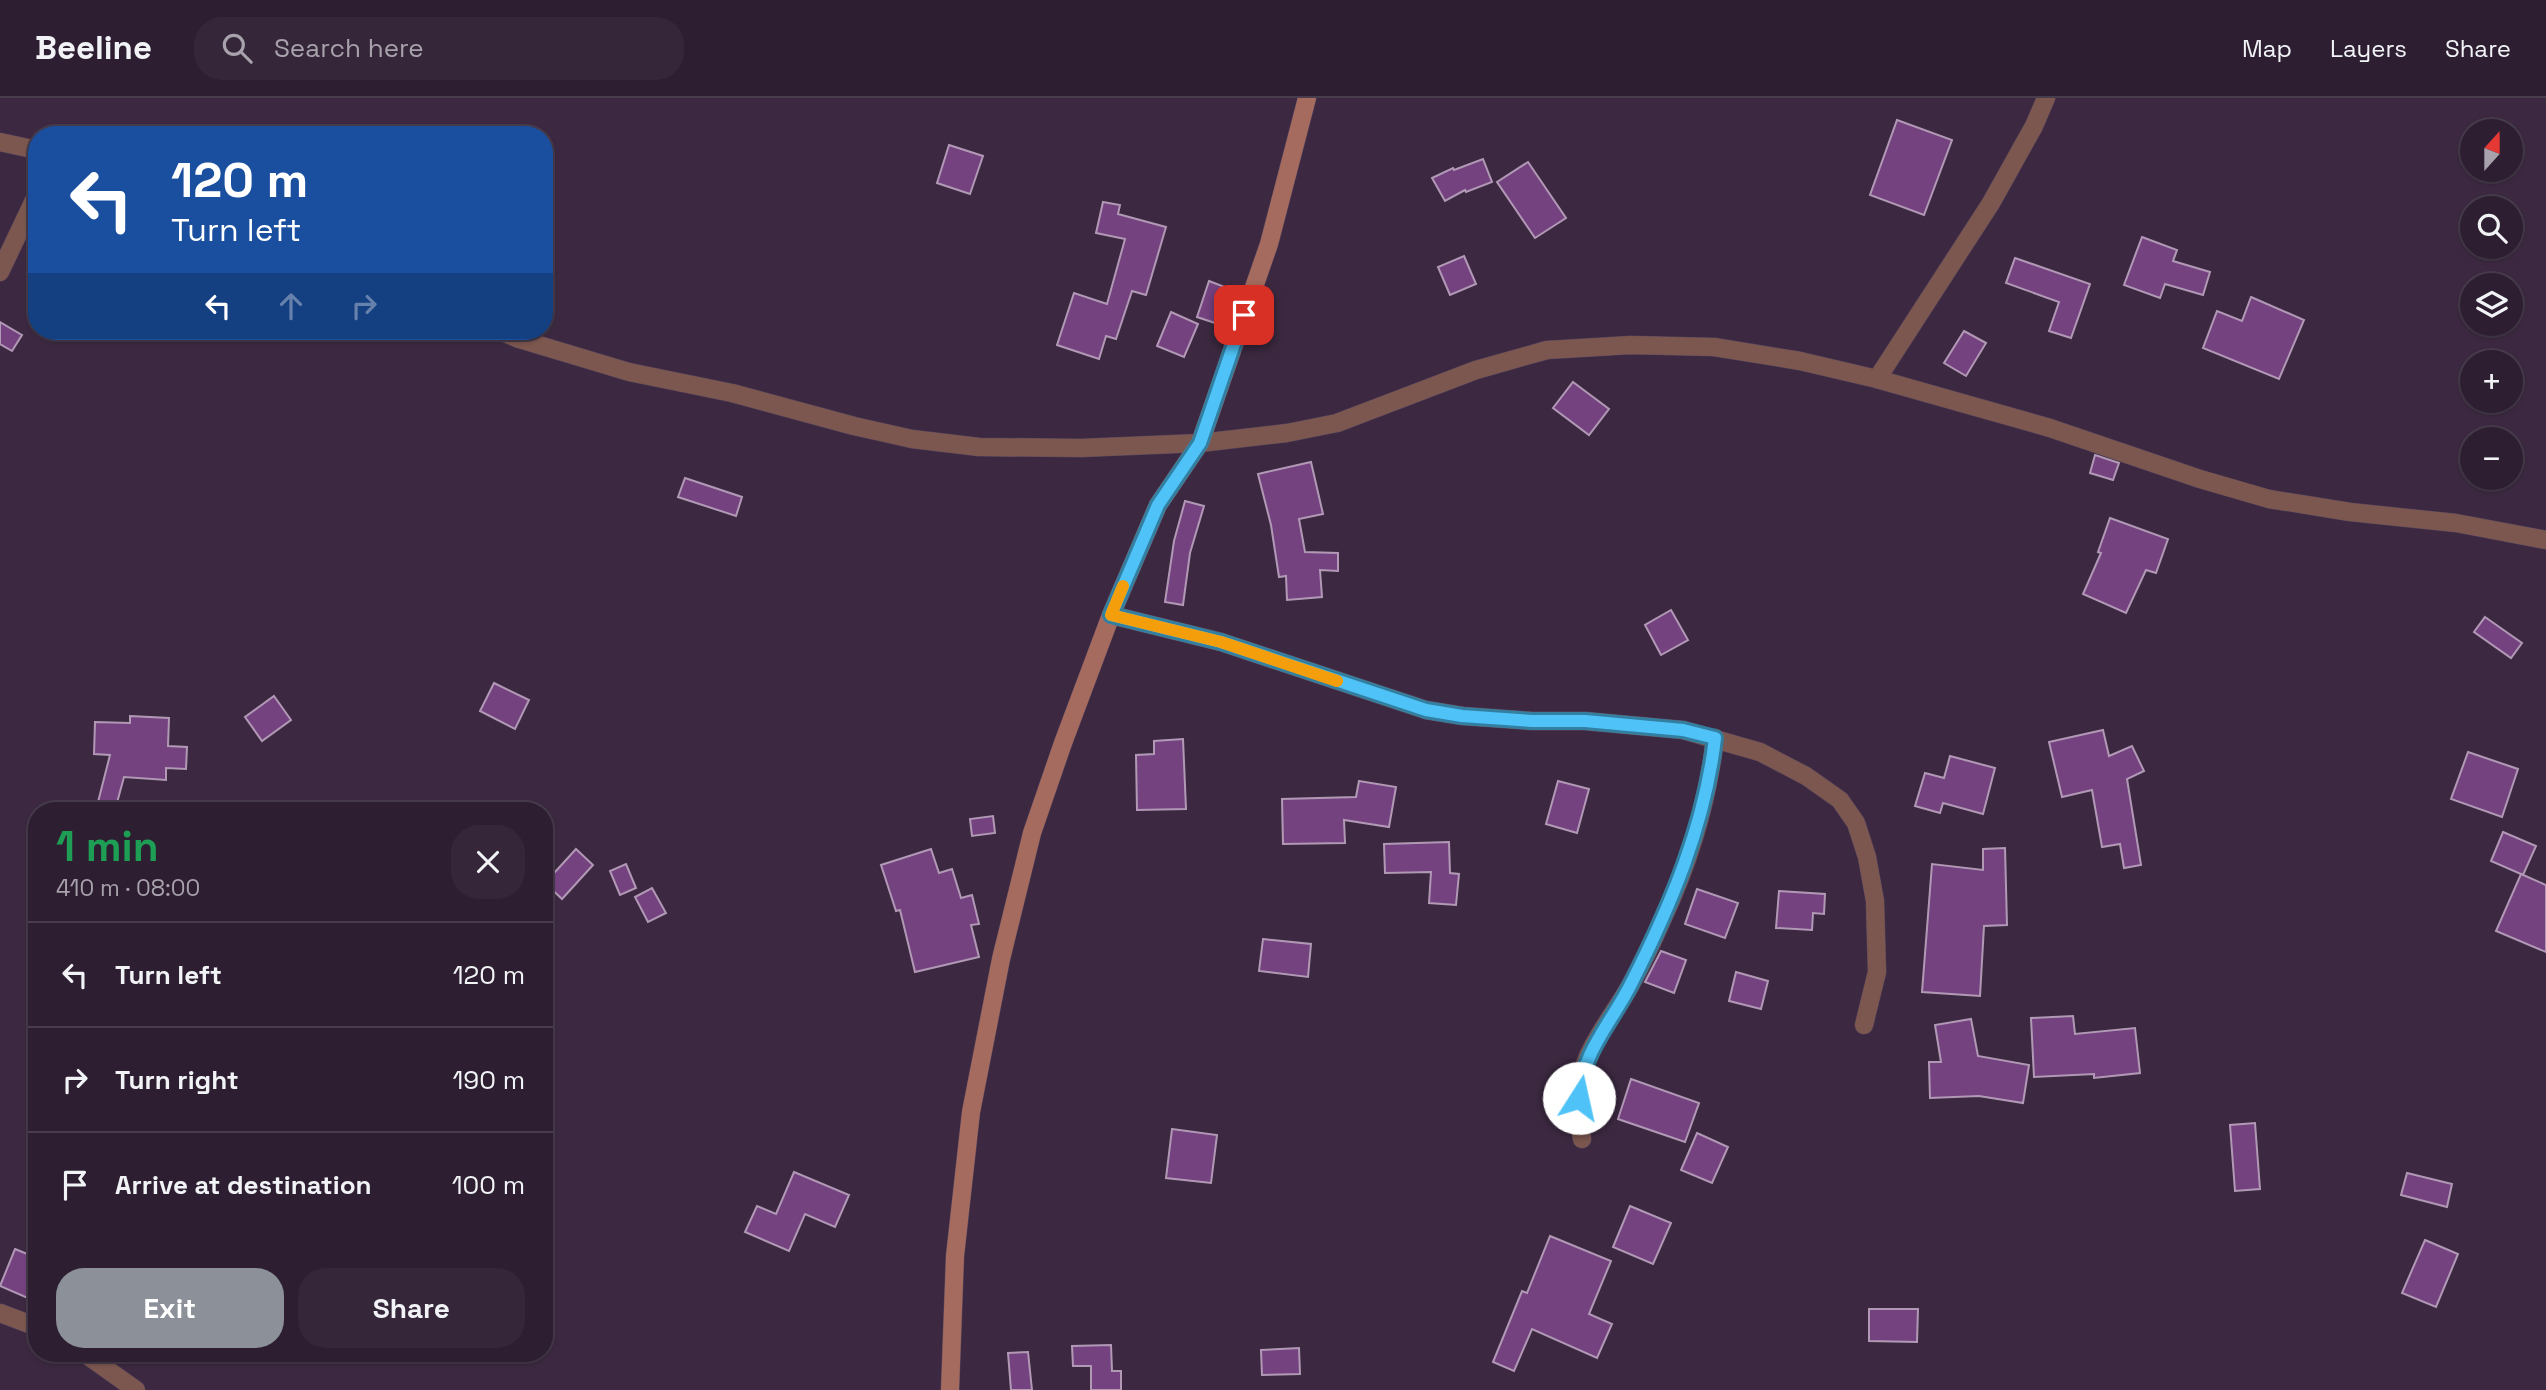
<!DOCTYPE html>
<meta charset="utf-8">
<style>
:root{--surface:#2d1f31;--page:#352739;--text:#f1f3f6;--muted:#a7a2ab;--line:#483d4d;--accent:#8c9099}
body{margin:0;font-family:"Space Grotesk",sans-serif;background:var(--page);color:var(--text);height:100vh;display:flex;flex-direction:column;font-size:26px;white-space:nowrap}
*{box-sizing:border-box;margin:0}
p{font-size:23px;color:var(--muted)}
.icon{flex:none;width:38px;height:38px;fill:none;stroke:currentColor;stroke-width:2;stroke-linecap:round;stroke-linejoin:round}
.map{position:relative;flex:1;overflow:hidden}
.side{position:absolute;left:28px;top:704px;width:525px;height:560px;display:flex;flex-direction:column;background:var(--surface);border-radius:28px;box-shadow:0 2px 5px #0004,0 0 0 2px var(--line)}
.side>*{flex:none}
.guide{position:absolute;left:28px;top:28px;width:525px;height:214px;border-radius:28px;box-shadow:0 2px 5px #0004,0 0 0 2px var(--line);background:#1a4fa0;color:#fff;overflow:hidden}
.needle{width:46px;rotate:21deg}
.tools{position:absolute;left:2460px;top:21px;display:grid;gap:14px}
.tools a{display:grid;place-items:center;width:63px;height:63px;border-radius:50%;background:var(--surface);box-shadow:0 2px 5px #0004,0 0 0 2px var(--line);font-size:35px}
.pin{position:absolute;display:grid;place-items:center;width:60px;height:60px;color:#fff;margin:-30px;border-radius:14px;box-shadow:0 4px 10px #0006}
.me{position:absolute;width:77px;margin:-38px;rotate:10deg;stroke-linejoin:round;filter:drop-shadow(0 0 5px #0008)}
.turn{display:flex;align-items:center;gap:24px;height:147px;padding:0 28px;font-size:32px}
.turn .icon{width:91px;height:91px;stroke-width:2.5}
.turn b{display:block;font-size:49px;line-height:60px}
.lanes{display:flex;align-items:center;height:66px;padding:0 28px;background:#0003;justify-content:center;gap:35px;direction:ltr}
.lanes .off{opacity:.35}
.round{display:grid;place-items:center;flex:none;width:74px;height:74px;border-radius:28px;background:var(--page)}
.head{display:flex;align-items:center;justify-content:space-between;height:119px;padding:0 28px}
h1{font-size:42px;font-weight:600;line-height:52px;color:#1e9e55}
.primary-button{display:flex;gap:14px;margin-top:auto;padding:14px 28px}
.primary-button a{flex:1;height:80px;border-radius:28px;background:var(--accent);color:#fff;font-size:28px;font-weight:600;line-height:80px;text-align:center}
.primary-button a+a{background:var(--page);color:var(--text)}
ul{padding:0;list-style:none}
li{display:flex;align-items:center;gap:21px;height:105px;padding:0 28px;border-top:2px solid var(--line)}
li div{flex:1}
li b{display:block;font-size:26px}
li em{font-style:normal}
header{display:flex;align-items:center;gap:42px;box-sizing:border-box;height:98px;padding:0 35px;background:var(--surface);border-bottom:2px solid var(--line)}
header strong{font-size:33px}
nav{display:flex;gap:38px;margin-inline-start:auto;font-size:24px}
.search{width:490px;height:63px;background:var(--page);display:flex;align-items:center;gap:18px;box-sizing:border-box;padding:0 24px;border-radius:28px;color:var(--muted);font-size:26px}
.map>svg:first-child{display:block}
</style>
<header>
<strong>Beeline</strong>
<div class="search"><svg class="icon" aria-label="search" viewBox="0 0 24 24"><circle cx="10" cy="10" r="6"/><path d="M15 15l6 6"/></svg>Search here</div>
<nav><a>Map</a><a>Layers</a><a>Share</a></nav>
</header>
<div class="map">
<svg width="2546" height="1292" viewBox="0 0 2546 1292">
<rect width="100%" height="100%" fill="#3c2941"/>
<g fill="#754280" stroke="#b199b6" stroke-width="2">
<path d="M1897,22L1952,42L1924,117L1870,97Z"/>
<path d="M949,47L983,58L970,96L937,85Z"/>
<path d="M1483,61L1492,84L1466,94L1465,92L1445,103L1432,80L1453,70L1454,72Z"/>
<path d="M1528,64L1566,120L1535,140L1497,84Z"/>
<path d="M1103,104L1120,107L1118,116L1166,129L1146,197L1132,193L1116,241L1106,238L1099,261L1057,247L1074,195L1107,206L1125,141L1096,135Z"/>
<path d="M2142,139L2177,152L2173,163L2210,174L2203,197L2165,186L2160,200L2124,187Z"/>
<path d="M1464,158L1476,186L1450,197L1438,169Z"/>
<path d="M2015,160L2090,186L2071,240L2049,233L2059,204L2006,185Z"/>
<path d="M1209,183L1230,191L1218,226L1197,219Z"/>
<path d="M2251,199L2304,222L2279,281L2203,250L2217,213L2242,223Z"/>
<path d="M1171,214L1198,226L1184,259L1157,248Z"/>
<path d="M0,224L22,237L12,253L0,246Z"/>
<path d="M1964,233L1986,245L1966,278L1944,265Z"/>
<path d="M1573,284L1609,311L1589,337L1553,310Z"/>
<path d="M2095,357L2119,365L2113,382L2090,375Z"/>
<path d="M1311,364L1323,416L1299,421L1305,454L1338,455V473L1320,472L1322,499L1287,502L1286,478L1279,479L1271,427L1258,376Z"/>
<path d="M685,380L742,399L736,418L678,399Z"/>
<path d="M1185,403L1204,408L1190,455L1183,507L1165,504L1174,443Z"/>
<path d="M2110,420L2168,441L2156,475L2146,472L2126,515L2083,496L2101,455L2098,454Z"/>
<path d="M1671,512L1688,542L1661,557L1645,527Z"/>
<path d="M2485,519L2522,545L2511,560L2474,534Z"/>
<path d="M494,585L529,602L515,631L480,613Z"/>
<path d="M274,598L291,622L262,643L245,619Z"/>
<path d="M130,618L169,620L168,648L187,649L186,671L166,670V682L124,679L115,712L97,708L110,657L94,656L95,624L130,625Z"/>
<path d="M2103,632L2109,658L2132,648L2144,673L2127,681L2141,767L2124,770L2120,746L2102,749L2092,692L2062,699L2049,644Z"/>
<path d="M1183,641L1186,711L1137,712L1136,657L1154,656V643Z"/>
<path d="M2468,654L2518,671L2502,719L2451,701Z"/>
<path d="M1950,658L1995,670L1983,716L1943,705L1940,715L1915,708L1925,675L1944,680Z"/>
<path d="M1359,683L1396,689L1389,729L1344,722L1345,745L1283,746L1282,701L1356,699Z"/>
<path d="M1558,683L1589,691L1577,735L1546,726Z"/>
<path d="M993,718L995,735L972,738L970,721Z"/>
<path d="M2503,734L2536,748L2523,777L2491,763Z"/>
<path d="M1449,744L1450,775L1459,776L1456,807L1429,805L1431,774L1385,775L1384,746Z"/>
<path d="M2005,750L2007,827L1984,828L1980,898L1922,894L1932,766L1983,772V751Z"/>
<path d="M576,751L593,767L562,801L545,785Z"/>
<path d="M931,751L939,775L952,771L961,800L972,797L979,826L971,827L979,859L915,874L900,812L896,813L881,767Z"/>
<path d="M626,766L636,790L620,797L610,773Z"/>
<path d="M2521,776L2546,787V854L2496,833Z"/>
<path d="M652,790L666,815L648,824L635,799Z"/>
<path d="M1697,791L1738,805L1725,840L1685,826Z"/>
<path d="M1779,793L1825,796L1824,816L1813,815L1812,832L1776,830Z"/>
<path d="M1263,841L1311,846L1308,879L1259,873Z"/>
<path d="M1661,853L1686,862L1674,895L1645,884Z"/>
<path d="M1736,874L1768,883L1761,911L1729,903Z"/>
<path d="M2073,918L2075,936L2135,930L2140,975L2094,980V976L2034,979L2031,920Z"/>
<path d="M1971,921L1978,958L2029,967L2023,1005L1979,998L1930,1000L1929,964H1941L1935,927Z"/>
<path d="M1631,981L1699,1005L1685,1044L1618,1021Z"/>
<path d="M2255,1025L2260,1091L2235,1093L2230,1027Z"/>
<path d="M1172,1031L1217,1037L1211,1085L1166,1080Z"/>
<path d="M1697,1035L1728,1049L1712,1085L1681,1072Z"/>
<path d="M794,1074L849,1097L835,1129L805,1116L789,1153L745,1134L757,1108L776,1116Z"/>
<path d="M2407,1075L2452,1086L2447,1109L2401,1097Z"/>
<path d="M1630,1108L1671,1125L1653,1166L1613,1149Z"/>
<path d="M1550,1138L1611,1163L1589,1216L1612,1226L1597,1260L1532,1231L1514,1273L1493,1264L1522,1193L1527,1195Z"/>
<path d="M2425,1142L2458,1156L2436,1209L2402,1195Z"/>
<path d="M15,1151L37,1160V1204L0,1188Z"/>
<path d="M1869,1211H1918L1917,1244L1869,1243Z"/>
<path d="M1111,1247L1112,1273H1121V1292H1091V1268H1073L1072,1248Z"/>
<path d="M1299,1250L1300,1276L1262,1277L1261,1252Z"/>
<path d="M1028,1254L1032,1292H1011L1008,1255Z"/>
</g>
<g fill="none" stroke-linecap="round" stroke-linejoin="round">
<defs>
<g id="street">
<path d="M0,44L37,52"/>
<path d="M0,174L37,96"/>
<path d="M500,233L519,241L629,274L732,295L854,328L912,341L979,349L1081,350L1200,345L1287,335L1337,325L1476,272L1547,252L1631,247L1714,249L1800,263L1877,281L2050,330L2200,381L2269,401L2350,414L2456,425L2546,442"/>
<path d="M1877,281L1991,105L2034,28L2046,0"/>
<path d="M1111,517L1221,544L1426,612L1463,618L1532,623H1585L1683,632L1760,654L1806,678L1840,702L1856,725L1867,759L1875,803L1877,874L1864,927"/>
<path d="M1582,1041C1579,1022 1576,1002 1580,983C1587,948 1613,918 1630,888C1642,866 1653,843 1663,820C1689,764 1708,702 1715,640"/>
<path d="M0,1215L37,1229"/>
<path d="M84,1255L136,1292"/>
</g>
<path id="secondary" d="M950,1292L955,1158L971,1014L1001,861L1032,735L1063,645L1111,517L1158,407L1200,345L1269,146L1307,0"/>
</defs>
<use href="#street" stroke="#58465d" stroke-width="19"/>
<use href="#secondary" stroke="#58465d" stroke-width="19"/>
<use href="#street" stroke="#7c574f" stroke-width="18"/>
<use href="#secondary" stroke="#a56b5e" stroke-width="18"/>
</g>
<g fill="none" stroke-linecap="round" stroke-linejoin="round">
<defs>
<path id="route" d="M1244,217L1200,345L1158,407L1111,517L1221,544L1426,612L1462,618L1532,623H1585L1683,632L1715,640C1705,727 1671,807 1632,884C1613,923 1581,955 1579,1000"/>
</defs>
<use href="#route" stroke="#337fa1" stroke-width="18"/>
<use href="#route" stroke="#4fc3f7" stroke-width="12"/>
<path stroke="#f59e0b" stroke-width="12" d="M1123,488L1111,517L1221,544L1337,583"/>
</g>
</svg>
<div class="tools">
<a><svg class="needle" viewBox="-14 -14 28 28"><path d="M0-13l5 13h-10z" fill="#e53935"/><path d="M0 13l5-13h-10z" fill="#a7a2ab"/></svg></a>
<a><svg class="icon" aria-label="search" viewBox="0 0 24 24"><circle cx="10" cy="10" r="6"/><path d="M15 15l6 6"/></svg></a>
<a><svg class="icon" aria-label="layers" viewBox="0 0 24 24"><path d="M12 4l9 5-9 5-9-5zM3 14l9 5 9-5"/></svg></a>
<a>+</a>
<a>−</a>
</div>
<div class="pin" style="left:1244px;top:217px;background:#d93025"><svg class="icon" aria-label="arrive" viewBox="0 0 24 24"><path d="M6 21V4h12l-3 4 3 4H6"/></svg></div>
<svg class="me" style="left:1579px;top:1000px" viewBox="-20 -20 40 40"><circle r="19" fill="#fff"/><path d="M0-13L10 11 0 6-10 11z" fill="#4fc3f7"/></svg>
<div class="guide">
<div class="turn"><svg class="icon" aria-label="left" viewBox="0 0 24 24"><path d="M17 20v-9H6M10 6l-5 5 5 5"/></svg><div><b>120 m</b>Turn left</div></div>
<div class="lanes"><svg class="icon" aria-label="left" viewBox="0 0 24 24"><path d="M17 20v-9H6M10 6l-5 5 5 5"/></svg><svg class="icon off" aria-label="ahead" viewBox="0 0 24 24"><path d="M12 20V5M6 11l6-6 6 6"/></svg><svg class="icon off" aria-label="right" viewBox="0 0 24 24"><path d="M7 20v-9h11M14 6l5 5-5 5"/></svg></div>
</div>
<section class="side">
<div class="head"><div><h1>1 min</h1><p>410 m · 08:00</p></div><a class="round"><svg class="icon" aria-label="close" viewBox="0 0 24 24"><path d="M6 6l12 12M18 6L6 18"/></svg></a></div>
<ul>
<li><svg class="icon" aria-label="left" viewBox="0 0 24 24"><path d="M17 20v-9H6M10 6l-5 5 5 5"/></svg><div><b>Turn left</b></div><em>120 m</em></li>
<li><svg class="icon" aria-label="right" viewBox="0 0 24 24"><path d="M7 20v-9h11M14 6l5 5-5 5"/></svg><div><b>Turn right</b></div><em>190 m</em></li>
<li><svg class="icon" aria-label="arrive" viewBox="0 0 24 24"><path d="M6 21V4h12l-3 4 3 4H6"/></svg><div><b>Arrive at destination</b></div><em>100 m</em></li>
</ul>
<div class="primary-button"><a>Exit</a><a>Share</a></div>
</section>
</div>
